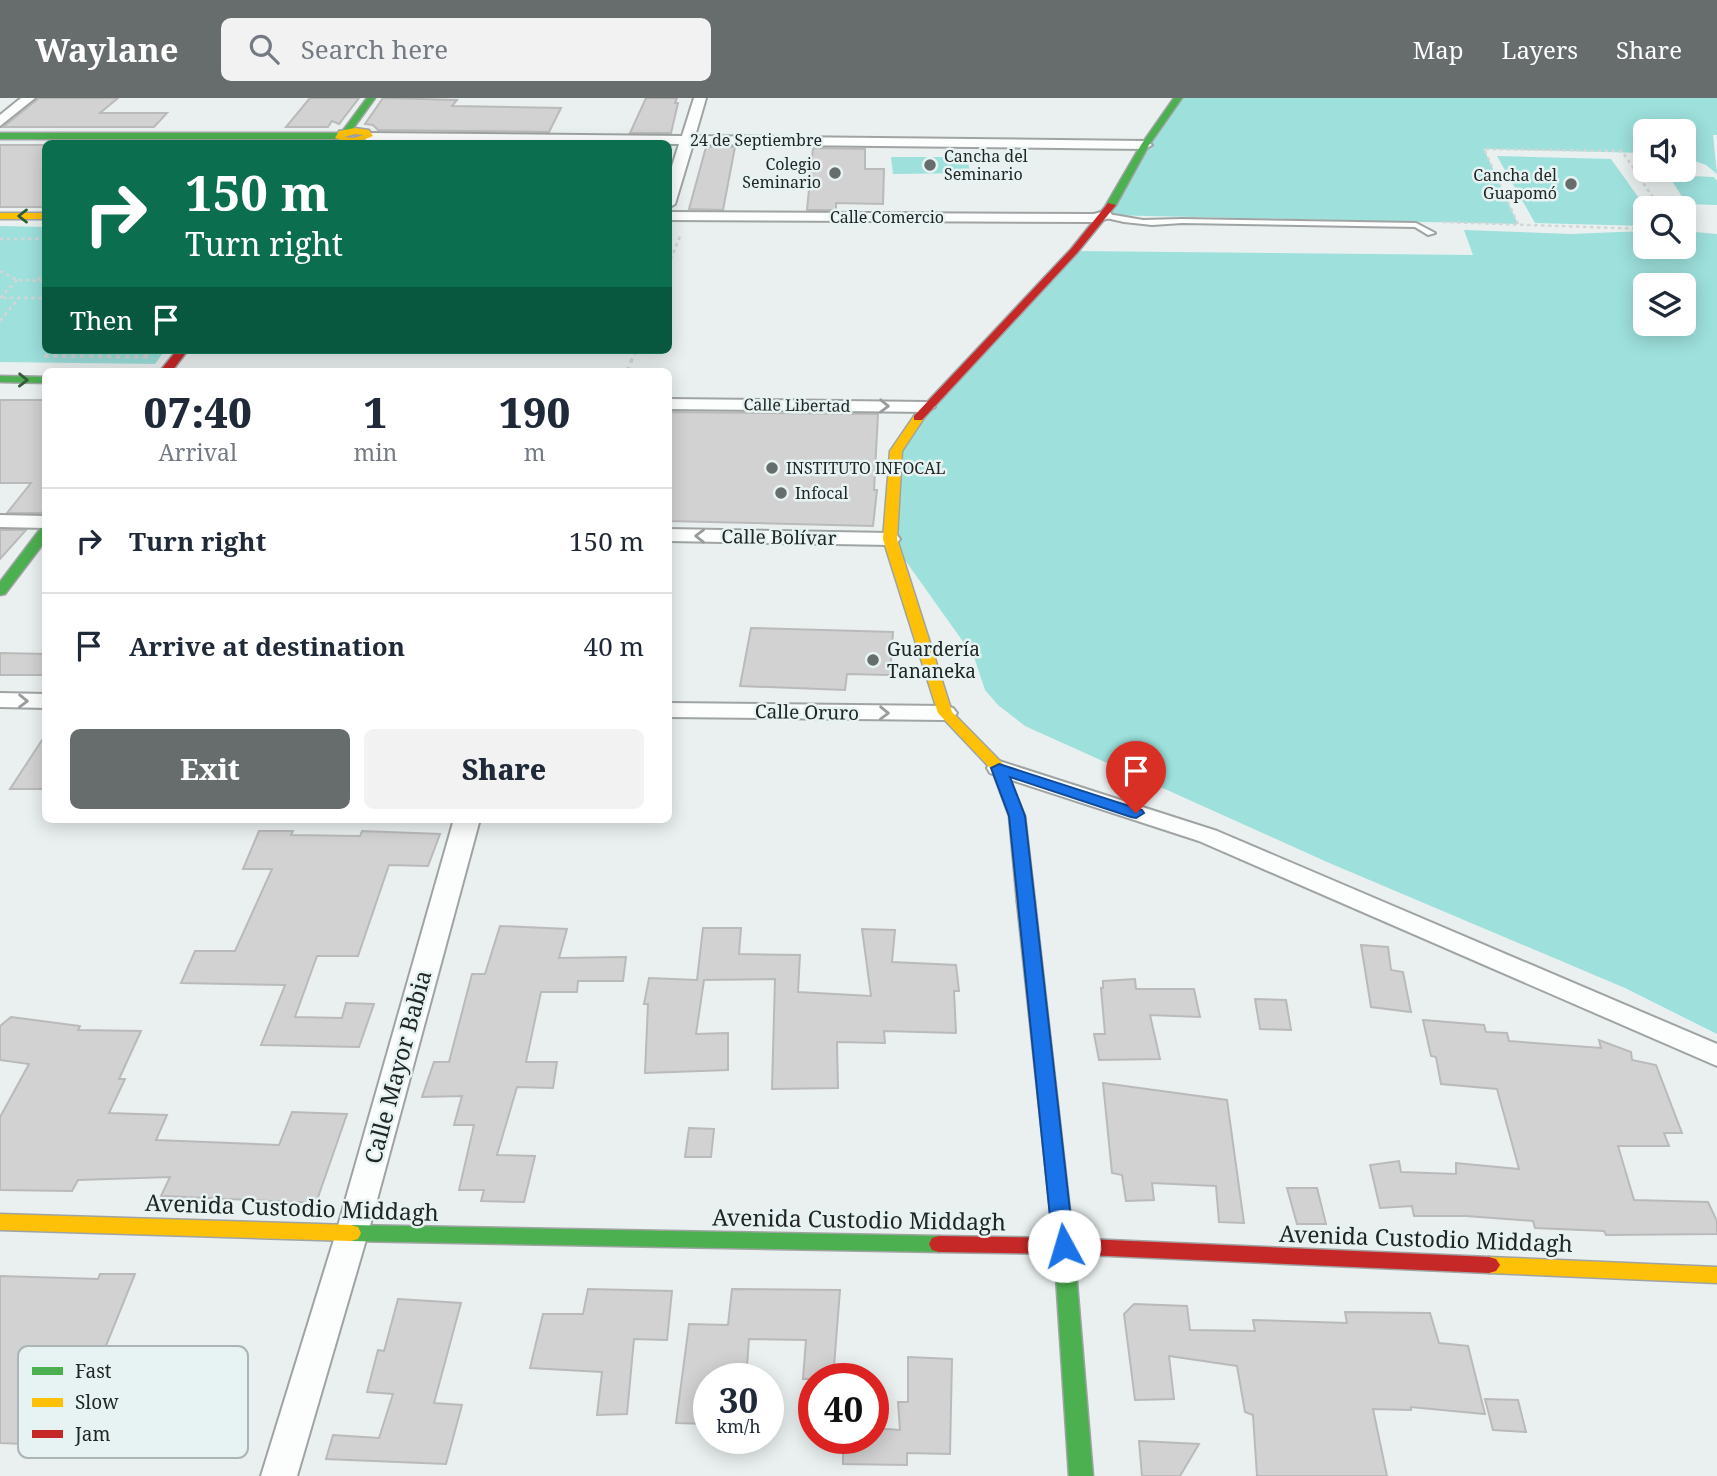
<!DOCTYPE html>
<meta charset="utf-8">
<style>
:root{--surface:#fff;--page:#f2f2f3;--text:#1f2937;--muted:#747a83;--line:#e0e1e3;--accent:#676d6c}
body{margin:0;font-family:"Noto Serif",serif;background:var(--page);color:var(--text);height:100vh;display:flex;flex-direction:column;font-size:26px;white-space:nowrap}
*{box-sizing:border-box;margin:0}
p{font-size:23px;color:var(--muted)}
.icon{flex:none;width:38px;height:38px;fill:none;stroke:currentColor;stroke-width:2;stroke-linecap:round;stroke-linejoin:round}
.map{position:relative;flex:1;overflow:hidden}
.side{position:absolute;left:42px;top:270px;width:630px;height:455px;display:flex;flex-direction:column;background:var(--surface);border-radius:10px;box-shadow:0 4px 18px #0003}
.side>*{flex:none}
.top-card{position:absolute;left:42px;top:42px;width:630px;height:214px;border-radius:10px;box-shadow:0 4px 18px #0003;background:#0b6e4f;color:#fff;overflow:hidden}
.controls{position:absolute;left:1633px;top:21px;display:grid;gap:14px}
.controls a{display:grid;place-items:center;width:63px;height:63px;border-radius:10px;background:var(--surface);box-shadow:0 4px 18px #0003;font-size:35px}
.speed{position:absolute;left:693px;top:1265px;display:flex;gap:14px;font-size:35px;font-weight:700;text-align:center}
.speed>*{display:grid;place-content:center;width:91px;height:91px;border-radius:50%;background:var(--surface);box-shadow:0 4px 18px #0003;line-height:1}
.speed small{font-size:18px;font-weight:400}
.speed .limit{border:10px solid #d22;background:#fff;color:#111}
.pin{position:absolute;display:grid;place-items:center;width:60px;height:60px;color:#fff;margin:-72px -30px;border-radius:50% 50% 50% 0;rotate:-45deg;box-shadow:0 0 7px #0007}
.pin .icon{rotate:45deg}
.me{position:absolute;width:77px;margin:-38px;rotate:354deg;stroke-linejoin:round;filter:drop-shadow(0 0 5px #0008)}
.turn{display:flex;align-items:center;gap:24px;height:147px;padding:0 28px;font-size:32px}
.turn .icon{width:91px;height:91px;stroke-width:2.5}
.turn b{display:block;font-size:49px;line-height:60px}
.then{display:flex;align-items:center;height:66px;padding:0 28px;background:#0003;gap:14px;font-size:26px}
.eta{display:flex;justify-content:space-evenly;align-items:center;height:119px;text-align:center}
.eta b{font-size:42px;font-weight:800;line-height:49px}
.action{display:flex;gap:14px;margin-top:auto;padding:14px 28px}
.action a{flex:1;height:80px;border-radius:10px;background:var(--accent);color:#fff;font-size:28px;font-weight:800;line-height:80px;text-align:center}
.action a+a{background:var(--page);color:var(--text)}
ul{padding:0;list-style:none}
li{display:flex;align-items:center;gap:21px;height:105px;padding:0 28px;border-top:2px solid var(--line)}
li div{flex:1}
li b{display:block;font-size:26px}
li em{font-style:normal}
header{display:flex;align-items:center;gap:42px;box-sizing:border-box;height:98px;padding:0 35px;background:var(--accent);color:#fff}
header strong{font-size:33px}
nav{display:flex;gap:38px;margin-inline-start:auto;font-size:24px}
.search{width:490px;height:63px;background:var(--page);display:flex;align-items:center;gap:18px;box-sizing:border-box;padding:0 24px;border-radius:10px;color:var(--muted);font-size:26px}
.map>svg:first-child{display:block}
</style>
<header>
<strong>Waylane</strong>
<div class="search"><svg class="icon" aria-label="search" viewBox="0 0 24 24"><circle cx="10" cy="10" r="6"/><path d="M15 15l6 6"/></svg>Search here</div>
<nav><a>Map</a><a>Layers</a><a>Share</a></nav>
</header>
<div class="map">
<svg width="1717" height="1378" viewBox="0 0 1717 1378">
<rect width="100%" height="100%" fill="#e9f0ef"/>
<g fill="#9de0dc" fill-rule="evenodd">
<path d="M1178,0H1717V37H1713L1717,76L1706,67L1684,59V33H1645V55L1484,51L1518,126L1105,117Z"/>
<path d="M1497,58L1611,61L1646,110L1645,128L1535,125Z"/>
<path d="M891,59H967L970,75L893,76Z"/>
<path d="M1668,77L1714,79L1717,83V107L1687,106Z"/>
<path d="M0,128L45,129L46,252H165L155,266L0,264Z"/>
<path d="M1464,132L1571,136L1645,133V149H1684V133L1717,136V936L1625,890L1327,764L1025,628L998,607L985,592L974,559L890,441L896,353L1074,153L1473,157ZM1645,187H1684V226H1645Z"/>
</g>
<g fill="#d1d2d1" stroke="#b9bab9" stroke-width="2">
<path d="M39,0H118L100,15H167L154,29H3Z"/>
<path d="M310,0H359L339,26L332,23L328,29H286Z"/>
<path d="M383,0L457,2L452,8L561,10L549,34L378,32L373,27L365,26Z"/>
<path d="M646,0H677L675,5H678L671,35H630Z"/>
<rect x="0" y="47" width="46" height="62"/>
<path d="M706,49H735L723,112L689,111Z"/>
<path d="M813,50L865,51V71H884L883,106L836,105V112H807Z"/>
<path d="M0,302H46V410L41,415H7L31,385H0Z"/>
<path d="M668,314L878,316L874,392H877L873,428L668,423Z"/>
<path d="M0,432H26L0,461Z"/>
<path d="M751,530L893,534L890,577L847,576L845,592L740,588Z"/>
<path d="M0,555L46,556V577H0Z"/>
<path d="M46,636V691H10Z"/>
<path d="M259,733H293L291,737L360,738L362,733L440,736L428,768L389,767L358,858H317L295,919L342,920L346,905L374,906L359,949L261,947L285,887L181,885L195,853H235L272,771H243Z"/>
<path d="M500,828L567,831L559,860L626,859L623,883H578L577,894H541L526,964H557L553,990L517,989L497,1057L535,1058L524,1104L481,1103L484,1092H459L474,1027H454L462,998L422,999L434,964H449L472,876H485Z"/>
<path d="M703,830H741L739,856L800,857L798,894L871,898L862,831L895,832L892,864L956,867L959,893H954L956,935L884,933L885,945L837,944L838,990L772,991L775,881L704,882L696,936L728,935V972L645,975L648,906H644L649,880L697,882Z"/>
<path d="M1361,847L1388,849L1391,872L1403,874L1411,914L1371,909Z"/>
<path d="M1135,881L1136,891H1194L1200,919L1150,917L1160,961L1099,962L1094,936H1105L1101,890H1103V883Z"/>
<path d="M1255,901L1286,902L1291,932L1260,931Z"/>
<path d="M11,919L80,928L78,932L141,933L119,981H125L109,1015L167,1017L156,1042L279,1047L292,1014L347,1016L316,1105L161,1098L170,1079L78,1082L72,1093L0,1092V1019L29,966L0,962V928Z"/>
<path d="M1423,922L1484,927L1486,934L1507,935L1509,943L1601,950L1599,942L1631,954L1632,962L1656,967L1682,1035H1664L1669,1048H1618L1634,1102L1708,1104L1717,1123V1136L1606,1137L1604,1133L1535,1130L1533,1123L1466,1118H1414L1412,1108L1380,1110L1370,1067L1399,1063L1401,1074L1456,1076V1065L1519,1071L1497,991L1441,986L1436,959L1431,958Z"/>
<path d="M1103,985L1227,1002L1244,1125L1219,1124L1216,1088L1152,1085L1154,1102L1126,1103L1122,1077L1112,1075Z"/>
<path d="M689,1030L714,1031L711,1059H685Z"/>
<path d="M1287,1090H1317L1326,1126H1297Z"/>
<path d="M100,1176H135L101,1260L152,1261L132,1312L40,1309L23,1346L0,1345V1178L98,1181Z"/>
<path d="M588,1191L672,1193L667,1242L634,1241L627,1316L597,1317L602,1274L530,1270L543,1216H583Z"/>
<path d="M732,1191L840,1192L833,1281H803L806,1242L749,1241L746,1281H709V1326L676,1325L689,1226L728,1227Z"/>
<path d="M398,1201L461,1205L434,1305L462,1307L446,1366L326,1361L333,1337L379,1340L393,1296L367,1294L378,1252L384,1253Z"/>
<path d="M1134,1206L1187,1208L1190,1232L1255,1233L1253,1222L1347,1225L1345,1214L1430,1215L1439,1245L1468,1248L1485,1316L1411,1309V1312L1373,1311L1387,1378H1257L1253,1317L1245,1314L1237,1268L1169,1258L1174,1301L1135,1302L1124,1216Z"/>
<path d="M908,1259L952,1261L950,1356L907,1355V1367L843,1366V1340H873V1330L900,1332L898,1304H908Z"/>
<path d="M1485,1301L1518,1302L1526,1334L1493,1332Z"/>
<path d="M1139,1343L1199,1346L1180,1378H1142Z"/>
</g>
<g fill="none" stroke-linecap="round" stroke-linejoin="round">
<defs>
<path id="lane" d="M1102,115L1143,122L1182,121L1416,125L1435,135L1428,137L1415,129L1182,125L1152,127L1124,124L1102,119Z"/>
<g id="street">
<path d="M21,0H35L0,28V17Z"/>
<path d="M694,0H706L695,38L1145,43L1152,47L1145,51L693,46L675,106L668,110V81L679,46L368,43L361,39L368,35L682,38Z"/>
<path d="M1105,113L1110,114L1112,117L1110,120L1094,124L668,122V114L1094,116Z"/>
<path d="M668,301L926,304L935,309L926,314L668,311Z"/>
<path d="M0,417L46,418V430L0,429Z"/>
<path d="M668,431L890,435L897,437L900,441L897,445L890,447L668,443Z"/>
<path d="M0,595L46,596V610L0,609Z"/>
<path d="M668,605L945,608L953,610L957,615L953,620L945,622L668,619Z"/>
<path d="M999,663L1217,733L1717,946V968L1199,743L990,675L987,670L990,665Z"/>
<path d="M454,721H480L368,1135L297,1378H261L336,1135Z"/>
</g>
<g id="fast">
<path d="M367,0H375L349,36H343L342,34Z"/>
<path d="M1174,0H1182L1149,47L1116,107L1108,109L1106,107L1141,47Z"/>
<path d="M0,35H338L342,38L338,41H0Z"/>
<path d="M0,278L46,279V285L0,284Z"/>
<path d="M46,429V442L5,496L0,497V484L41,430Z"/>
<path d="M1026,799L1035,804L1074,1148L1093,1378H1069L1054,1148L1017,804Z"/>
<path d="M351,1127L939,1138L946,1140L949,1146L946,1152L939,1154L351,1143L344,1141L341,1135L344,1129Z"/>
</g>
<g id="slow">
<path d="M355,30L369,32L373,38L353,46L335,40L339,33ZM355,36L364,37L353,40L344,39Z"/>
<rect x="0" y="115" width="46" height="6"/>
<path d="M918,316L924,320L902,353L897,441L952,614L1004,667L1025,718L1035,804L1026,809L1017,804L1009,718L992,672L938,615L883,441L890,353L914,318Z"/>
<path d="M0,1116L351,1127L358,1129L361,1135L358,1141L351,1143L0,1132Z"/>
<path d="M1489,1159L1717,1169V1185L1489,1175L1482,1173L1478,1167L1482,1161Z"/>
</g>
<g id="jam">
<path d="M1108,105L1116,107L1077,155L922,322H914V318L1071,151Z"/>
<path d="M177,252H188L172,273H160Z"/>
<path d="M939,1138L1064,1140L1489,1159L1496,1161L1500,1167L1496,1173L1489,1175L1064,1156L939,1154L932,1152L929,1146L932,1140Z"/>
</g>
</defs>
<use href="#lane" stroke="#9fa4a3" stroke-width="4"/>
<use href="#street" stroke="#9fa4a3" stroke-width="4"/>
<use href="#fast" stroke="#9fa4a3" stroke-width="3"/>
<use href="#slow" stroke="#9fa4a3" stroke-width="3"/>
<use href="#jam" stroke="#9fa4a3" stroke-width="3"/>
<g stroke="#d3d6d5" stroke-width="2.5" stroke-dasharray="3.5 3.5" stroke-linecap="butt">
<path d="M1443,124L1645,131"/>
<path d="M1518,126L1484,51L1622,53L1660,110"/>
<path d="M0,141H46"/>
<path d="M668,168L681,136"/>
<path d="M0,173L17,182L46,183"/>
<path d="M17,182L0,200H41L46,195"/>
<path d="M38,182L46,172"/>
<path d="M0,223L19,200"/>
</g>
<g stroke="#d3d6d5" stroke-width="3.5" stroke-dasharray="4.5 4.5" stroke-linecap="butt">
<path d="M137,252L148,258"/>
<path d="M44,258L148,259"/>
<path d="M627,273L636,252"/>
</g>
<use href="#lane" fill="#fcfdfd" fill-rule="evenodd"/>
<use href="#street" fill="#fcfdfd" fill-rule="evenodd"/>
<use href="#fast" fill="#4caf50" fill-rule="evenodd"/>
<use href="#slow" fill="#ffc107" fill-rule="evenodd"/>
<use href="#jam" fill="#c62828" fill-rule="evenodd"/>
</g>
<defs><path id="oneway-chevron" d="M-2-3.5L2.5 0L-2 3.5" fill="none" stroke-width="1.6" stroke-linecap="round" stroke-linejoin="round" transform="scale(1.75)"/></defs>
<g stroke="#325d36">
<use href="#oneway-chevron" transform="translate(23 118) rotate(-180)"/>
<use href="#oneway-chevron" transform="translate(23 282) rotate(1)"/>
</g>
<g stroke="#999c9c">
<use href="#oneway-chevron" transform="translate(884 308) rotate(1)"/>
<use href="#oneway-chevron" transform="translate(700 438) rotate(-179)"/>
<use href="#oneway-chevron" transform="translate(23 603) rotate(1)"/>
<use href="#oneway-chevron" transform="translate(884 615) rotate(1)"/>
</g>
<path fill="#1a73e8" stroke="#114b97" stroke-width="2" d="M999,666L1142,712L1144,715L1136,720L1131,719L1010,679L1025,718L1074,1148L1071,1154L1064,1156L1056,1154L1053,1148L1009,718L991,670Z"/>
<g fill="#676d6c" stroke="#e6f3f2" stroke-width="2.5">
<circle cx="930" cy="67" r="7"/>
<circle cx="835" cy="75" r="7"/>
<circle cx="1571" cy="86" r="7"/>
<circle cx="772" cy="370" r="7"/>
<circle cx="781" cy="395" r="7"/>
<circle cx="873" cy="562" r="7"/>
</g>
<g text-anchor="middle" stroke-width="5" stroke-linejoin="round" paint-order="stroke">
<g font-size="16" fill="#212625" stroke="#e6f3f2">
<text x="756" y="48">24 de Septiembre</text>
<text x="887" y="125">Calle Comercio</text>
<text transform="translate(797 307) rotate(1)" y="6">Calle Libertad</text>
</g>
<g font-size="16" fill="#212625" stroke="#e6f3f2" text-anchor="start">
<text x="944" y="64">Cancha del<tspan x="944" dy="18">Seminario</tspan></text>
<text x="821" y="72" text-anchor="end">Colegio<tspan x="821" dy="18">Seminario</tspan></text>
<text x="1557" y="83" text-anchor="end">Cancha del<tspan x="1557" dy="18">Guapomó</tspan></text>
<text x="786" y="376">INSTITUTO INFOCAL</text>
<text x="795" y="401">Infocal</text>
</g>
<g font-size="19" fill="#212625" stroke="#e6f3f2">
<text transform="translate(779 439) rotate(1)" y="7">Calle Bolívar</text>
<text transform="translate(807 614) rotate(1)" y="7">Calle Oruro</text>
</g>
<g font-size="19" fill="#212625" stroke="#e6f3f2" text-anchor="start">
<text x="887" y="558">Guardería<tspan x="887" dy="22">Tananeka</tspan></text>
</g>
<g font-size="23" fill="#212625" stroke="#e6f3f2">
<text transform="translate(398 969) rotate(-75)" y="8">Calle Mayor Babia</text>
<text transform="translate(292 1110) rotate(2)" y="8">Avenida Custodio Middagh</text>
<text transform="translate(859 1122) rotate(1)" y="8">Avenida Custodio Middagh</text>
<text transform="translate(1426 1141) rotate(2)" y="8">Avenida Custodio Middagh</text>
</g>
</g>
<rect x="18" y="1248" width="230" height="112" rx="10" fill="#e6f3f2" stroke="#abb6b4" stroke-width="2"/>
<rect x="32" y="1269" width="31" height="8" fill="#4caf50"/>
<rect x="32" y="1300" width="31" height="9" fill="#ffc107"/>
<rect x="32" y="1332" width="31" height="8" fill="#c62828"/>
<g font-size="19" fill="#212625">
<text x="75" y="1280">Fast</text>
<text x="75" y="1311">Slow</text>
<text x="75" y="1343">Jam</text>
</g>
</svg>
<div class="controls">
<a><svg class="icon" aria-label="sound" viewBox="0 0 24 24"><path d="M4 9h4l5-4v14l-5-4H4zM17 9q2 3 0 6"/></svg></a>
<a><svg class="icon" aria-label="search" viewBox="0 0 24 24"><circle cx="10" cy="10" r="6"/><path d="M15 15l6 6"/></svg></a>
<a><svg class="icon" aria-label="layers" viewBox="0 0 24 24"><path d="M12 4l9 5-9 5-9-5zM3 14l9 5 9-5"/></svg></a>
</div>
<div class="speed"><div>30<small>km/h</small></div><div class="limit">40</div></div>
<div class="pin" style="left:1136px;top:715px;background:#d93025"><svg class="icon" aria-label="arrive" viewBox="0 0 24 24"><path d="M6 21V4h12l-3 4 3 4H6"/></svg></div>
<svg class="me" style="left:1064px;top:1148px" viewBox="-20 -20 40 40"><circle r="19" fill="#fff"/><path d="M0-13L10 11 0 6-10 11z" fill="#1a73e8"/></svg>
<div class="top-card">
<div class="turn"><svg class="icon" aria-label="right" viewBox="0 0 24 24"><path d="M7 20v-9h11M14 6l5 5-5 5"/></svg><div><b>150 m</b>Turn right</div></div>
<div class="then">Then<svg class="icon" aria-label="arrive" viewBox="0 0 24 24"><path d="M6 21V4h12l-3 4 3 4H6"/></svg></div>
</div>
<section class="side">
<div class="eta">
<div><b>07:40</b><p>Arrival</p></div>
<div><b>1</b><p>min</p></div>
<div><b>190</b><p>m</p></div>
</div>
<ul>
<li><svg class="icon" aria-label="right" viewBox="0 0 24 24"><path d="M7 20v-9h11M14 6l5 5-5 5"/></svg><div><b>Turn right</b></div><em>150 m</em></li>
<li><svg class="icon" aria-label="arrive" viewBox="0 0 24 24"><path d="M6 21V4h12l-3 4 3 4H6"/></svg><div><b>Arrive at destination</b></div><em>40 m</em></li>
</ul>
<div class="action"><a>Exit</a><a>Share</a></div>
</section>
</div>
